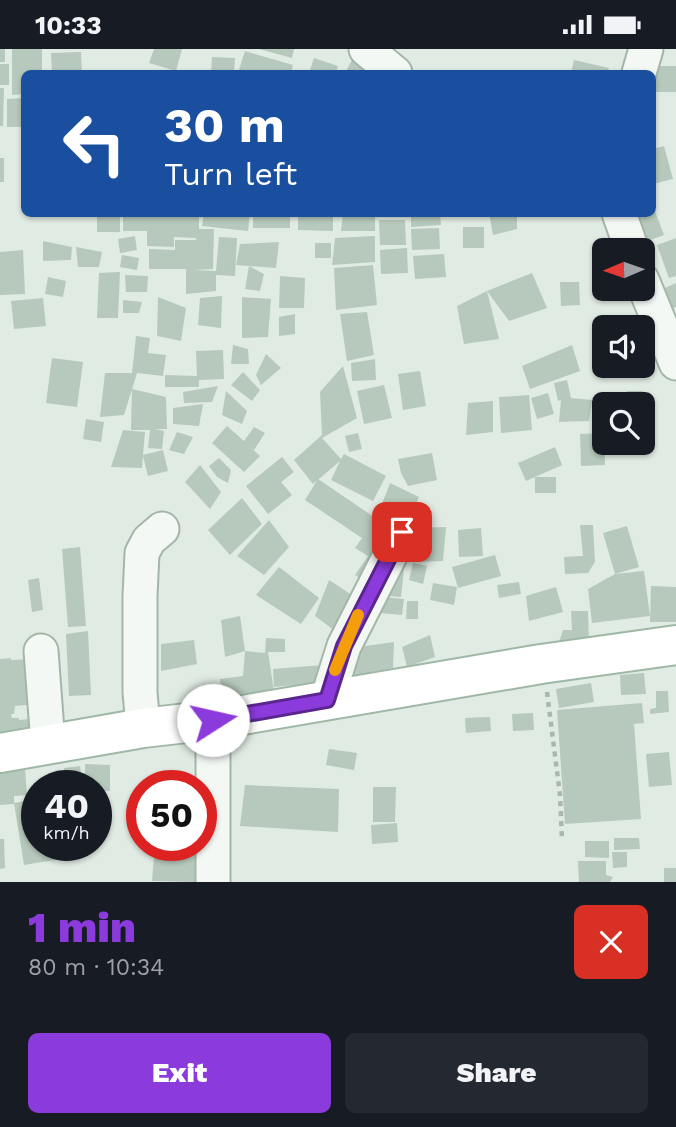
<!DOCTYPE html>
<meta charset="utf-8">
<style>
:root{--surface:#171b24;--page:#242831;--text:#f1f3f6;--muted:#9ea1a6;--accent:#8b3adb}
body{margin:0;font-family:"Work Sans",sans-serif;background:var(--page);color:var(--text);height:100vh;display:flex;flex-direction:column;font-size:26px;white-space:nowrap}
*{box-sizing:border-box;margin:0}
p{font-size:23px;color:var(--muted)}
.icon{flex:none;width:38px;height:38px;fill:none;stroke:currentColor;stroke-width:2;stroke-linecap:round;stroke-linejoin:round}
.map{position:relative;height:833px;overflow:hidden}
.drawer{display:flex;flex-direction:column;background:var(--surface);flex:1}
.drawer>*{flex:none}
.banner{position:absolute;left:21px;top:21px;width:635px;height:147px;border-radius:10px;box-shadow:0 2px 5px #0004;background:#1a4fa0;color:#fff;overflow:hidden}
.needle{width:46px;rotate:268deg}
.controls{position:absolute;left:592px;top:189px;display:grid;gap:14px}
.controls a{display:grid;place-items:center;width:63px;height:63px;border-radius:10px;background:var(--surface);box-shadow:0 2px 5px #0004;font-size:35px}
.speed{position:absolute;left:21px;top:721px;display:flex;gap:14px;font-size:35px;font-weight:700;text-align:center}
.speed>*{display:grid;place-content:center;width:91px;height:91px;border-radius:50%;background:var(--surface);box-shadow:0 2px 5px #0004;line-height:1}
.speed small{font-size:18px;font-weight:400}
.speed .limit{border:10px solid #d22;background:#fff;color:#111}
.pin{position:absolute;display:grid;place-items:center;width:60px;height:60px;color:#fff;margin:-30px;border-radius:14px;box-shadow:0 4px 10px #0006}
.me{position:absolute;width:77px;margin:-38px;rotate:80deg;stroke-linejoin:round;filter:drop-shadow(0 0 5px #0008)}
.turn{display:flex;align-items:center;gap:24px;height:147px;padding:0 28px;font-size:32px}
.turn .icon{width:91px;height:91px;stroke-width:2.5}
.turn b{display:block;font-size:49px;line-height:60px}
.round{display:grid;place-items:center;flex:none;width:74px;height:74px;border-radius:10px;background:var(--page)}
.overview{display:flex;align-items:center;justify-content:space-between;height:119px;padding:0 28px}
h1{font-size:42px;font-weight:800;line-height:52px;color:var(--accent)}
.button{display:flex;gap:14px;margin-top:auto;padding:14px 28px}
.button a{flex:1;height:80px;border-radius:10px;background:var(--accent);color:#fff;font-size:28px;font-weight:800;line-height:80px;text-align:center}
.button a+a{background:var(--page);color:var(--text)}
.status{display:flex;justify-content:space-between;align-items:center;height:49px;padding:0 35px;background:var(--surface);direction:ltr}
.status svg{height:19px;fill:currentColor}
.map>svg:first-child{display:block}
</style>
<div class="status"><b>10:33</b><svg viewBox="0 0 49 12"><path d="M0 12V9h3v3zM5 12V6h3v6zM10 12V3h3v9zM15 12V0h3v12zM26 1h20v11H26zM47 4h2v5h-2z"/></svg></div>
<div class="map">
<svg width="676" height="833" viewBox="0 0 676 833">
<rect width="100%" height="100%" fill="#e0ebe3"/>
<g fill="#b7c9bc">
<rect x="0" y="0" width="5" height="13"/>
<path d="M12,0H42V24H24V45L12,46Z"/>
<path d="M154,0H182L176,22L149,14Z"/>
<path d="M259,0H294L292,9Z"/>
<path d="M245,2L293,16L291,24H238Z"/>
<path d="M81,3L82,24H52L51,4Z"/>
<path d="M212,8L235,9L234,24H211Z"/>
<path d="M314,9L338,17L336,24H309Z"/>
<path d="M352,11L379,24H345Z"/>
<path d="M574,11L609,19L607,24H571Z"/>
<rect x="0" y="15" width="9" height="21"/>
<rect x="653" y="17" width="23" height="26"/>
<path d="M0,39H4L3,77H0Z"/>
<path d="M24,49V78H7V50Z"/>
<path d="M664,97L673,130L653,135V100Z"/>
<rect x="0" y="109" width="4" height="24"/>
<path d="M653,157L664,186L642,194L633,169L645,164H653Z"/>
<rect x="97" y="164" width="23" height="19"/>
<path d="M123,164H199V180H214L213,220L193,221L216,222L219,188L237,189L235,227L216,226V242L186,245V220H149V200L175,201V191H196V189L174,188V198L147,197V182H123Z"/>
<path d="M204,164H250L248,182L202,177Z"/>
<rect x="253" y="164" width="37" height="15"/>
<path d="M298,164H333V182L298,181Z"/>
<path d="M343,164H375V182H341Z"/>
<path d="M411,164H440L441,176L411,178Z"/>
<path d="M489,164H517V180L493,186Z"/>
<path d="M379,171H405L406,196H380Z"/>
<rect x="463" y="178" width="21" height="21"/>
<path d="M439,179L440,200L412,201L411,180Z"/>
<path d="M135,187L137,201L120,204L118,190Z"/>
<path d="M375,187V213L332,216L335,189Z"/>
<path d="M676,189V227L669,229L657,196Z"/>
<path d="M43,192L72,198L71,211L43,212Z"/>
<path d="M279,193L276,219L236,216L240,195Z"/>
<rect x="315" y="194" width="16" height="15"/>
<path d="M76,198L102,203L99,218H78Z"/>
<path d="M407,199L408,224L381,225L380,201Z"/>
<path d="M23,201L25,245L0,246V203Z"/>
<path d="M444,205L446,228L415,230L413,207Z"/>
<path d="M122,206L139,209L137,221L120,218Z"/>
<path d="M373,216L377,256L336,261L334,219Z"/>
<path d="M249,217L264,225L260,242L245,240Z"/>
<path d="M120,223L118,269H97L99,224Z"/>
<path d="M532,224L547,259L509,272L487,242Z"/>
<path d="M125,226L148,227L147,243H126Z"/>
<path d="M280,227L305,229L304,259H279Z"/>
<path d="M48,228L66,232L63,248L45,245Z"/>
<path d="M560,233H579L580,256L561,257Z"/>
<path d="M676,234V258L673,259L665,239Z"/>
<path d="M487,242L499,290L464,295L457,257Z"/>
<path d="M222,247L221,279L198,276L200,249Z"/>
<path d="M158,248L186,259L181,292L157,287Z"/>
<path d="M242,248L271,250L268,288L242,289Z"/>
<path d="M43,249L46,277L14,280L11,252Z"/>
<path d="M123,251L142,253L139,264H123Z"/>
<path d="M367,263L374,306L347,312L340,265Z"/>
<path d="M295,265V285L279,287V268Z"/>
<path d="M136,287L150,289L148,304L166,306L163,327L137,324L124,366L100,368L105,324H132Z"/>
<path d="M233,296L248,300L249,315H231Z"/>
<path d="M572,296L580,322L530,340L522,317Z"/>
<path d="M223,301L224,330L199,331V338H165V326L197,327L196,302Z"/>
<path d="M266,305L281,319L261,336L256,326Z"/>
<path d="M52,309L83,313L77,358L46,354Z"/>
<path d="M375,310L376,331L352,332L351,314Z"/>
<path d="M343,317L357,369L322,389L341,410L344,405L386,427L373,452L331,431L340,412L313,435L294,411L322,386L320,343Z"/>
<path d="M420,322L426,357L403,361L398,325Z"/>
<path d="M243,323L260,341L252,352L231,336Z"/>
<path d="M567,331L571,349L592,351L589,372L559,373L561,351L558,352L554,334Z"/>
<path d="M384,336L392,369L364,375L357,342Z"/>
<path d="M218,337L212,353L184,354L183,343Z"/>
<path d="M132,340L166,348L167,380H155L164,382L162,400L148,399L150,381H131Z"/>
<path d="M226,342L247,362L242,375L222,366Z"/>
<rect x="627" y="342" width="16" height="13"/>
<path d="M548,344L554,365L537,370L531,349Z"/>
<path d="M529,346L532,381L501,384L499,348Z"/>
<path d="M493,352V383L466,386L468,354Z"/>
<path d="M203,355L199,377L173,375V359Z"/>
<path d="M86,370L104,373L101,393L83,390Z"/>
<path d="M227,377L244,392L254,378L265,384L254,401L249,397L260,407L244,423L212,394Z"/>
<path d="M123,381L145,383L143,406L163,401L168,422L148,427L143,407L142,419L111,418Z"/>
<path d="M177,383L193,388L184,405L169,401Z"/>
<path d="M358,384L362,400L349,403L345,387Z"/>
<path d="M604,384L605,416L581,417L580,385Z"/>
<path d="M555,398L562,416L526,432L518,414Z"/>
<path d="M432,404L437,431L408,437L401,424L398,410Z"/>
<path d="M282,408L294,423L281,433L292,446L268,465L246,437Z"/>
<path d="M219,409L231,421L228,434L217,428L209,417Z"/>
<path d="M200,416L221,443L210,460L185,433Z"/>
<rect x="535" y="428" width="21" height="16"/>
<path d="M318,430L393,481L362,530L355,526L368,507L355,499L362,489L305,451Z"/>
<path d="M390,434L419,448L403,481L377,468Z"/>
<path d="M242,449L262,475L230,506L208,481Z"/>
<path d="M269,471L289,498L264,526L237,507Z"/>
<path d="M580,476H593L595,513L588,524L565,525L564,508L583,507Z"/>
<path d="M627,477L639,518L615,525L603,484Z"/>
<path d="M446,478L443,512L409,513L408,479Z"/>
<path d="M481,479L483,507L459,508L458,481Z"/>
<path d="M80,498L86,577L68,578L62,500Z"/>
<path d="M393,501L406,502L401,548L389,547Z"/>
<path d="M495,506L501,527L458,539L452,518Z"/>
<path d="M413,514L427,517L423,535L409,531Z"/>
<path d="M279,518L319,549L301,575L256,546Z"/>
<path d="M644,522L650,567L592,574L588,540L615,525Z"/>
<path d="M39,529L43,561L32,563L28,531Z"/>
<path d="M329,531L358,550L339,585L315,567Z"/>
<path d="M519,533L521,545L499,549L497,536Z"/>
<path d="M433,534L457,538L454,556L430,551Z"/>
<path d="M651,537L676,538V573H650Z"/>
<path d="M556,538L563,563L529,572L526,547Z"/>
<path d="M372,547L404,550L402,566L370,563Z"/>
<path d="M407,552H418V570H406Z"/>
<path d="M571,562H588L589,595L558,596L563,581H572Z"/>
<path d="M240,567L245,602L225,608L221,571Z"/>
<path d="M88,582L91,646L69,647L66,585Z"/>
<path d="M430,586L435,608L407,618L402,598Z"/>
<path d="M266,589L285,590V603H268L274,642L222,646L220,630L243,627L245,602L265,604Z"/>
<path d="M194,591L197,615L161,622V595Z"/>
<path d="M394,593L393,619L348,628L351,599Z"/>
<path d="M11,609V611L35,610L38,655L15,657L14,665H11L12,669H19V671L43,669L44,692L19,681L0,683V610Z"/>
<path d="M323,616L325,633L274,638L273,620Z"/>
<path d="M644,624L646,645L621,646L620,626Z"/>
<path d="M591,634L594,653L559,659L556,640Z"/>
<path d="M656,642H668L669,663L650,665V660L656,659Z"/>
<path d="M642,654L644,674L634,675L641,770L565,775L557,661Z"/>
<path d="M533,664L534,681L513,682L512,665Z"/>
<path d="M490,668L491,682L466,684L465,669Z"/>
<path d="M329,700L357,704L354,721L326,716Z"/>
<path d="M669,703L672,736L649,738L646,705Z"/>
<path d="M85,715L110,716V742H96V737H85Z"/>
<path d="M80,717L83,737H67L64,719Z"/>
<path d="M25,720L27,746L14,747V755L0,756V723Z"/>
<path d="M245,736L339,740L338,783L240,777Z"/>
<path d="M373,738H396L395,773H373Z"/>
<path d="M37,750V796H84L85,806L24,816L14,754Z"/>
<path d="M135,766H142V788L135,787Z"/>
<path d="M397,774L398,793L372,795L371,776Z"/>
<path d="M614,789H639L640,800L614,801Z"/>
<path d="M0,790H4L5,819L0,820Z"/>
<path d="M585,792H609V809L585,808Z"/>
<path d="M145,796H198L196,833L152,832L154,807L145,803Z"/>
<path d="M612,803H627V818L613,819Z"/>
<path d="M578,812H606V826L613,828L610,833H579Z"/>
<rect x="664" y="819" width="12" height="14"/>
</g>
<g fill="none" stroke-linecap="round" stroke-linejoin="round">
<defs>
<g id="minor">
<path d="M366,0L395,24"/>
<path d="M639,24L646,0"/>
<path d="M619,164L632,201"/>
<path d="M642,231L676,314"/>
<path d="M41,602L48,695"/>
<path d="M327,651L344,597L402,483"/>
<path d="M143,679L140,643V547L142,504L149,491L162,480"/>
<path d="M213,833V671"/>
</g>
<path id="major" d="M0,704L143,679L213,671L541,615L676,596"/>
</defs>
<use href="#minor" stroke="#a5b6a9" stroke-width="37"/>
<use href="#major" stroke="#9fb8a5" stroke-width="42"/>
<path stroke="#aab7ae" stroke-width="4.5" stroke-dasharray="5 5" stroke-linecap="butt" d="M547,643L560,746L562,790"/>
<use href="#minor" stroke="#f4f8f5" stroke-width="33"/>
<use href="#major" stroke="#fff" stroke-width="38"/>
</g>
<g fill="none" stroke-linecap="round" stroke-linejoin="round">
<defs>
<path id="route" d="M213,671L327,651L344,597L402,483"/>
</defs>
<use href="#route" stroke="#5a268e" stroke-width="18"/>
<use href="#route" stroke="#8b3adb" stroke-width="12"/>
<path stroke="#f59e0b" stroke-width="12" d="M335,621L358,566"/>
</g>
</svg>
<div class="controls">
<a><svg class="needle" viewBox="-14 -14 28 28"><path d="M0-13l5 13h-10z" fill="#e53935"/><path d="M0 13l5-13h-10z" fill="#9ea1a6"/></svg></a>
<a><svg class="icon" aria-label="sound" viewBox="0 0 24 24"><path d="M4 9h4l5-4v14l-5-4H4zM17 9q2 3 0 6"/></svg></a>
<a><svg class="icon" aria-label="search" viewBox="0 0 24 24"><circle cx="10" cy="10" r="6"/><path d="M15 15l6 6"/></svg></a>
</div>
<div class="speed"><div>40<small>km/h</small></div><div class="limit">50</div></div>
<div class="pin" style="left:402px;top:483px;background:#d93025"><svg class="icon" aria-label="arrive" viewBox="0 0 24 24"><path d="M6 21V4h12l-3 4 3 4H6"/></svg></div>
<svg class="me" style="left:213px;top:671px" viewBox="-20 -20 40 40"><circle r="19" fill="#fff"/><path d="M0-13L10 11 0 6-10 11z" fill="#8b3adb"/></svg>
<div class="banner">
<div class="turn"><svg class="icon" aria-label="left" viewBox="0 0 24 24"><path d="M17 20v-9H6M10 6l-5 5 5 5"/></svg><div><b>30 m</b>Turn left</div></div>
</div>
</div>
<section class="drawer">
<div class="overview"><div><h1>1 min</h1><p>80 m · 10:34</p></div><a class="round" style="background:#d93025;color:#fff"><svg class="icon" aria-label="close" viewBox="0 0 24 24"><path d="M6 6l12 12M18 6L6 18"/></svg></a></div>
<div class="button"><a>Exit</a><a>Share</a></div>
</section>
